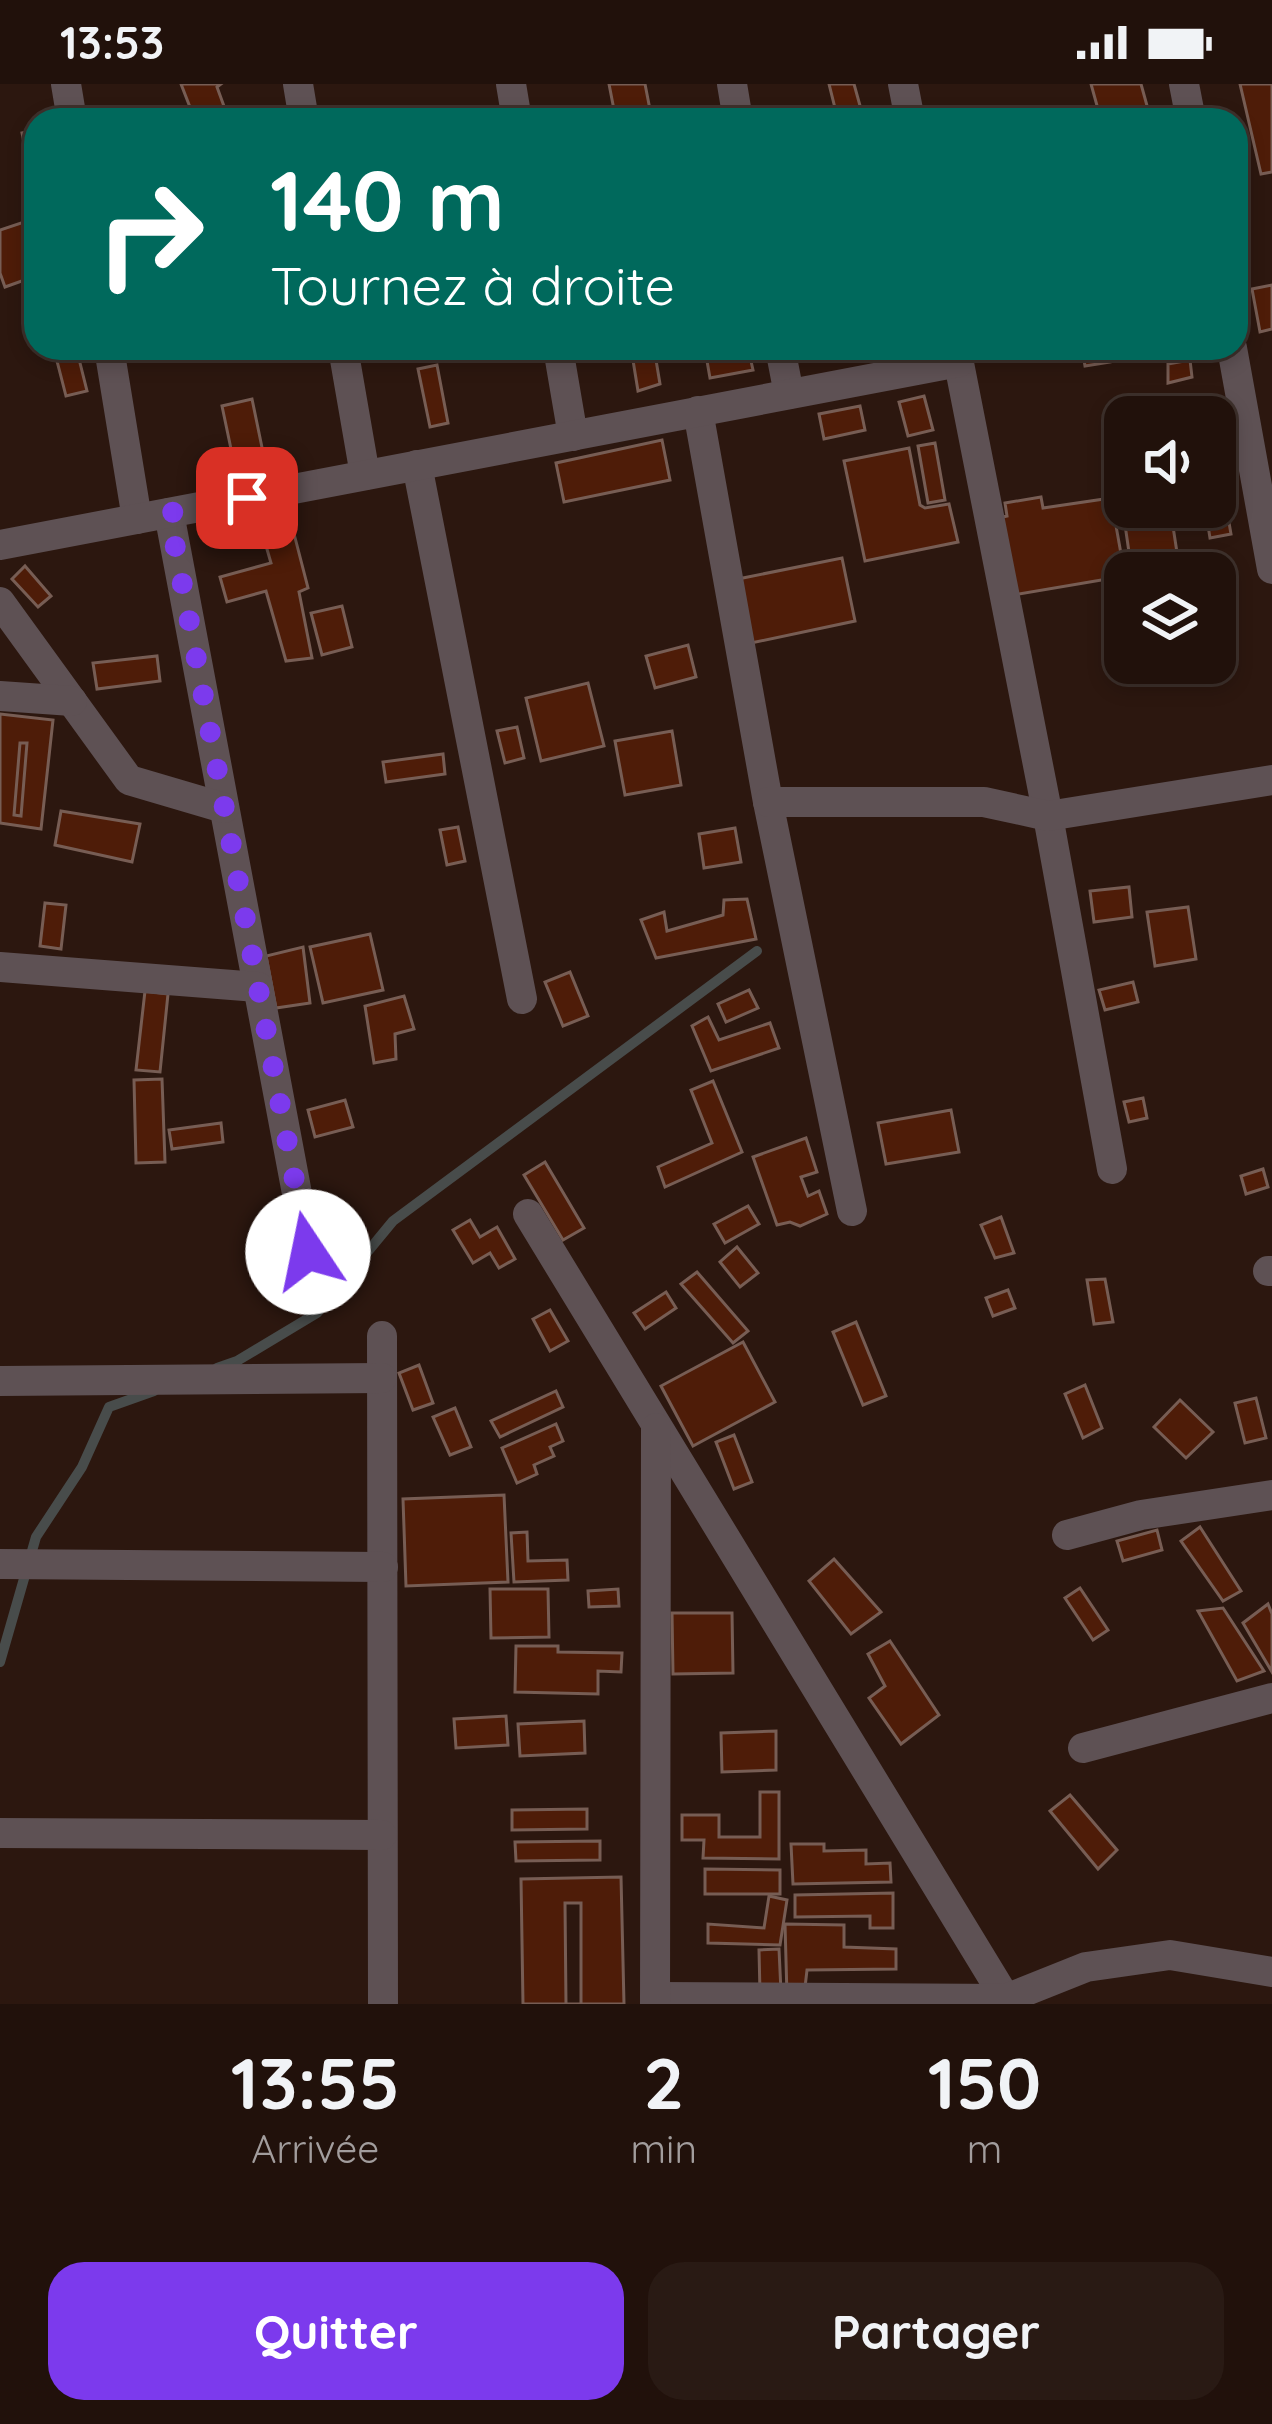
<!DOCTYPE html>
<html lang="fr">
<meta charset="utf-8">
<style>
:root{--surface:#21110b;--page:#291a14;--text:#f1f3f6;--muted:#a29d9d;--line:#3e312c;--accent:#7c3aed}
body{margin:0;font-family:Quicksand,sans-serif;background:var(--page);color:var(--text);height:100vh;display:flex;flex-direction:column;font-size:45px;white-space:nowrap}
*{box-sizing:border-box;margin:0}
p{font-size:39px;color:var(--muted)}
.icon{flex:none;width:66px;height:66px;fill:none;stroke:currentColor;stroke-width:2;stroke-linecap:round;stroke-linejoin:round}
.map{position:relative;height:1920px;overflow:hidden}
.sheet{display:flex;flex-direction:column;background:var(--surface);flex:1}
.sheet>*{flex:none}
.top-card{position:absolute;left:24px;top:24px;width:1224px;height:252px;border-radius:36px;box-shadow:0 6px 18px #0003,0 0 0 3px var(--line);background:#00695c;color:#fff;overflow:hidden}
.controls{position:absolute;left:1104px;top:312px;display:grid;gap:24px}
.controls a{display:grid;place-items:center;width:132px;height:132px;border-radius:24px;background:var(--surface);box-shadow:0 6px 18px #0003,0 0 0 3px var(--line);font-size:60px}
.pin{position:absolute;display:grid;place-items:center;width:102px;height:102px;color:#fff;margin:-51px;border-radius:24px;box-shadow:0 6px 18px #0006}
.me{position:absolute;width:132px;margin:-66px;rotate:349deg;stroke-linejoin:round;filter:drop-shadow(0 0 9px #0008)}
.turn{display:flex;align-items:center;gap:42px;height:252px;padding:0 48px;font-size:54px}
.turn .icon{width:156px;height:156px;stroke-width:2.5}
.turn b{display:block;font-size:84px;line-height:102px}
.eta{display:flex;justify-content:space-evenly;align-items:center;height:204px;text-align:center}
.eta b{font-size:72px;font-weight:700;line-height:84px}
.cta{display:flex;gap:24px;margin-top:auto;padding:24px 48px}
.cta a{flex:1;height:138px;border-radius:36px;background:var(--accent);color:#fff;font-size:48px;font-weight:700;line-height:138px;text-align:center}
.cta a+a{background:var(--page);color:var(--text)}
.status{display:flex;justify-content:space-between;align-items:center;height:84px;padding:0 60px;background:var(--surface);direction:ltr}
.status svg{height:33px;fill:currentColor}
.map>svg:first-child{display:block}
</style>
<div class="status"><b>13:53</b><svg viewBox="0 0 49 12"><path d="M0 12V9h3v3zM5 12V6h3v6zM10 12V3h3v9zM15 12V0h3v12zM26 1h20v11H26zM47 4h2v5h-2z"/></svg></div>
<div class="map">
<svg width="1272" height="1920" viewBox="0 0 1272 1920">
<rect width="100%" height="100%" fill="#2c170f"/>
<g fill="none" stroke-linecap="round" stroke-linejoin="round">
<g stroke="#484c4b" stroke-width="10">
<path d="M217,1284L237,1277L317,1229L393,1137L757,867"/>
<path d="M0,1578L36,1453L82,1383L109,1323L154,1307"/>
</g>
</g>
<g fill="#4e1c08" stroke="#775d54" stroke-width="3" fill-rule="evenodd">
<path d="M181,0H221L217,3L229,36H195Z"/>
<path d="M609,0H645L652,36H616Z"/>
<path d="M829,0H854L864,36H838Z"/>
<path d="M1091,0H1141L1151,36H1101Z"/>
<path d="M1240,0H1272V88L1261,90Z"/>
<path d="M36,46V88L30,89L22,49Z"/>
<path d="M36,134V192L5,203L0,189V146Z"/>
<path d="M1272,201V245L1260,248L1252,205Z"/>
<path d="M631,264H654L660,300L638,307Z"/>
<path d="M721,264H748L753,286L710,294L707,277L723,273Z"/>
<path d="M1082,264H1108L1110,278L1085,282Z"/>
<path d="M78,271L87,307L66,312L57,277Z"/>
<path d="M1190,276L1192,293L1168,299V280Z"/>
<path d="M437,281L448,339L430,343L418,285Z"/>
<path d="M924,312L933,346L908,352L899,318Z"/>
<path d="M252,315L265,378L235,384L222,322Z"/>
<path d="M860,322L865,346L824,355L819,330Z"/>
<path d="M662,356L670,396L564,418L556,379Z"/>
<path d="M935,359L945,416L928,419L918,362Z"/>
<path d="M909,364L920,421L925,424L949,420L958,458L865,477L844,377Z"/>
<path d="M1215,381H1219L1231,450L1210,454L1205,423H1215Z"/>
<path d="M1041,413L1043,424L1111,414L1125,492L1013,511L998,434L1007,432L1005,419Z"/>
<path d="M1125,419V423H1170L1178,475L1131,482L1122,420Z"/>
<path d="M292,442L308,504L299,508L312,574L286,577L266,507L227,518L220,493L271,479L262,448Z"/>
<path d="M842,474L855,537L751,559L738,495Z"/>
<path d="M25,482L51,512L38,523L12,495Z"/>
<path d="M342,522L352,563L322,571L311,529Z"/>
<path d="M688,561L696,593L655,604L646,572Z"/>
<path d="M157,572L160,597L97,605L93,579Z"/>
<path d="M588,599L604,662L541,677L526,614Z"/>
<path d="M0,630L53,636L41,745L0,739Z"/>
<path d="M517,643L524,674L505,679L497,647Z"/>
<path d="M672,647L681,701L625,711L615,657Z"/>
<path d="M20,659H27L21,732L14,731Z"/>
<path d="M443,670L445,690L386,698L383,678Z"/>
<path d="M61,727L140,740L132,778L55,761Z"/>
<path d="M458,743L465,777L447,781L440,746Z"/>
<path d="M735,744L741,778L704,784L699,750Z"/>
<path d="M1129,803L1132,833L1094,838L1090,807Z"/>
<path d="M747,815L756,855L656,874L641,836L664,828L667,847L723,831L724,816Z"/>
<path d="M45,819L66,821L61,865L40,862Z"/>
<path d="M1188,823L1196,875L1155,882L1147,828Z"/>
<path d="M370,850L383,906L323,919L310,863Z"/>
<path d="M303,863L310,919L276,924L266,872Z"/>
<path d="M570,888L588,932L563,942L545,898Z"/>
<path d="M1133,898L1138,918L1105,926L1099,906Z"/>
<path d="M749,906L758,924L726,938L718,920Z"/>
<path d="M145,907L168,910L160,988L136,986Z"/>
<path d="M404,912L414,945L395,950L396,975L374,979L365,922Z"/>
<path d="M708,933L719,956L770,939L779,964L711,987L692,942Z"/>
<path d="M162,995L165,1078L136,1079L134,996Z"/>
<path d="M713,997L742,1068L665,1103L658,1083L712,1059L691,1006Z"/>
<path d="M1143,1014L1147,1034L1129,1038L1124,1018Z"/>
<path d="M345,1016L353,1043L315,1053L308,1026Z"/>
<path d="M951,1026L959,1068L886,1080L878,1039Z"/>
<path d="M221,1039L223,1058L172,1065L169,1046Z"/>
<path d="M806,1054L817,1088L801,1093L808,1112L819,1107L827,1130L800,1142L790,1138L777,1141L753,1073Z"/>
<path d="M545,1078L584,1144L563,1156L524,1091Z"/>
<path d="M1263,1085L1268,1103L1246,1110L1241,1092Z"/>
<path d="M748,1122L759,1140L725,1159L714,1140Z"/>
<path d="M1001,1133L1014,1169L995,1174L981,1141Z"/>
<path d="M470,1136L480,1153L497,1143L515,1175L499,1184L490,1169L473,1179L453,1146Z"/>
<path d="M737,1163L758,1189L740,1203L720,1178Z"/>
<path d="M697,1188L748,1247L733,1259L681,1200Z"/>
<path d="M1105,1195L1113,1238L1094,1240L1087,1196Z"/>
<path d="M1008,1206L1015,1224L993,1232L986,1214Z"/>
<path d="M666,1208L676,1224L645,1245L634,1229Z"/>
<path d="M550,1226L568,1257L550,1267L533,1235Z"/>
<path d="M856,1238L886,1312L863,1321L833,1248Z"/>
<path d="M743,1258L775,1318L693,1362L661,1302Z"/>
<path d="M419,1281L433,1319L413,1326L399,1289Z"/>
<path d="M1085,1301L1102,1344L1083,1354L1065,1310Z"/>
<path d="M556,1307L563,1323L500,1353L491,1337Z"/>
<path d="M1256,1314L1266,1354L1245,1359L1235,1319Z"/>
<path d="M1180,1316L1213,1348L1186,1374L1154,1343Z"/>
<path d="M455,1324L471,1363L450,1371L433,1333Z"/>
<path d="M556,1340L563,1357L550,1363L554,1372L534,1381L537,1390L517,1399L502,1364Z"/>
<path d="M734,1351L752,1398L734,1405L716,1358Z"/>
<path d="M504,1411L508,1498L406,1502L403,1415Z"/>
<path d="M1200,1443L1241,1507L1223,1517L1181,1457Z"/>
<path d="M1157,1446L1162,1466L1123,1477L1117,1457Z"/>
<path d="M527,1448L528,1477L567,1476L568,1496L514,1498L511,1449Z"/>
<path d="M834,1475L881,1528L851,1550L809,1497Z"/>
<path d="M1080,1504L1108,1546L1093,1556L1065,1514Z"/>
<path d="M490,1505H548L549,1553L491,1554Z"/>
<path d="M618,1505L619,1522L589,1523L588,1507Z"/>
<path d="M1268,1520L1272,1530V1588L1243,1539Z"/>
<path d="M1223,1524L1264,1587L1237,1597L1198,1527Z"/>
<path d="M672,1529H732L733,1589L673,1590Z"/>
<path d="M890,1557L939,1631L901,1660L869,1614L885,1602L868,1570Z"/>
<path d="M516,1562H558V1568L622,1569L621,1588L598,1587V1610L515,1608Z"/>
<path d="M506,1632L508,1661L456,1664L454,1635Z"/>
<path d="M584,1637L585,1669L520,1672L518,1640Z"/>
<path d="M776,1647V1686L722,1688L721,1649Z"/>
<path d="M760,1708H779V1775L703,1774L704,1756H682V1731H719V1753H760Z"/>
<path d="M1070,1711L1117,1766L1098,1785L1050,1727Z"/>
<path d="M587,1725V1745L512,1746V1726Z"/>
<path d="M600,1757V1776L516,1777L515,1758Z"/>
<path d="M791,1760H824V1767L866,1766V1780L890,1779L891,1798L793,1800Z"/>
<path d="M705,1785L780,1786V1810H705Z"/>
<path d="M621,1793L624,1920H523L521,1795ZM565,1819H581V1920H566Z"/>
<path d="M893,1809V1844H870V1832L795,1833V1811Z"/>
<path d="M769,1812L787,1816L780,1861L708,1859V1840L764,1844Z"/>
<path d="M785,1840L844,1841V1863L896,1865V1885L807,1886L804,1912H787Z"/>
<path d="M779,1865L781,1908L760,1909L759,1866Z"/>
</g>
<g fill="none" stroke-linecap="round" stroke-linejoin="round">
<g stroke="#5e5154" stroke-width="30">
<path d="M66,0L72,36"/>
<path d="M298,0L304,36"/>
<path d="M511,0L517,36"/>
<path d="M732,0L738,36"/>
<path d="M903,0L910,36"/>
<path d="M1184,0L1191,36"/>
<path d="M109,264L137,435"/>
<path d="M343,264L365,391"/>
<path d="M558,264L573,352"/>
<path d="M780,264L789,310"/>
<path d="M956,264L1048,732L1112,1085"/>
<path d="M1232,264L1272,485"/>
<path d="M698,327L768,718L852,1127"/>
<path d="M417,381L522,915"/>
<path d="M169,429L308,1168"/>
<path d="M0,461L959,278"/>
<path d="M0,518L129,696L224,724"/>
<path d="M0,612L72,617"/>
<path d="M768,718H984L1048,732L1272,696"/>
<path d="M0,883L258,903"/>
<path d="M528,1130L1009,1920"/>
<path d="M1268,1187H1272"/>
<path d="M382,1252L383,1920"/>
<path d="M0,1297L382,1294"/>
<path d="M1067,1451L1141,1431L1272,1411"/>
<path d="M0,1480L383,1483"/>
<path d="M1083,1664L1272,1614"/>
<path d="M0,1749L382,1751"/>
<path d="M655,1913L1006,1915L1086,1883L1170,1871L1272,1888"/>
<path d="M655,1920L656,1344"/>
</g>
</g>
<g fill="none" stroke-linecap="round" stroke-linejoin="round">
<path stroke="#7c3aed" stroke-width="21" stroke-dasharray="0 37.8" d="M247,414L169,429L308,1168"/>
</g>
</svg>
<div class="controls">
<a><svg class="icon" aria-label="sound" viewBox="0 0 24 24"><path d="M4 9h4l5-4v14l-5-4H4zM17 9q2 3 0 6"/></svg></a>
<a><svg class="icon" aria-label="layers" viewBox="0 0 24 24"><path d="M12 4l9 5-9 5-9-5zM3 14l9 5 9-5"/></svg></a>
</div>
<div class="pin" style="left:247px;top:414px;background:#d93025"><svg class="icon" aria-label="arrive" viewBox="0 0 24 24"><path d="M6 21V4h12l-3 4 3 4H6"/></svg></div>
<svg class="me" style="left:308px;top:1168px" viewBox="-20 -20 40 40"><circle r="19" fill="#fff"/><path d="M0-13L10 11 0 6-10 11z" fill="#7c3aed"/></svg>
<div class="top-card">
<div class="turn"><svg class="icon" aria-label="right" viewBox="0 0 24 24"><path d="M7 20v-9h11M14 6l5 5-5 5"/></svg><div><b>140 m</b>Tournez à droite</div></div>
</div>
</div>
<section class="sheet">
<div class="eta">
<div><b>13:55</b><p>Arrivée</p></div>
<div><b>2</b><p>min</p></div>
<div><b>150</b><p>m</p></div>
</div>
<div class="cta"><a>Quitter</a><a>Partager</a></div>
</section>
